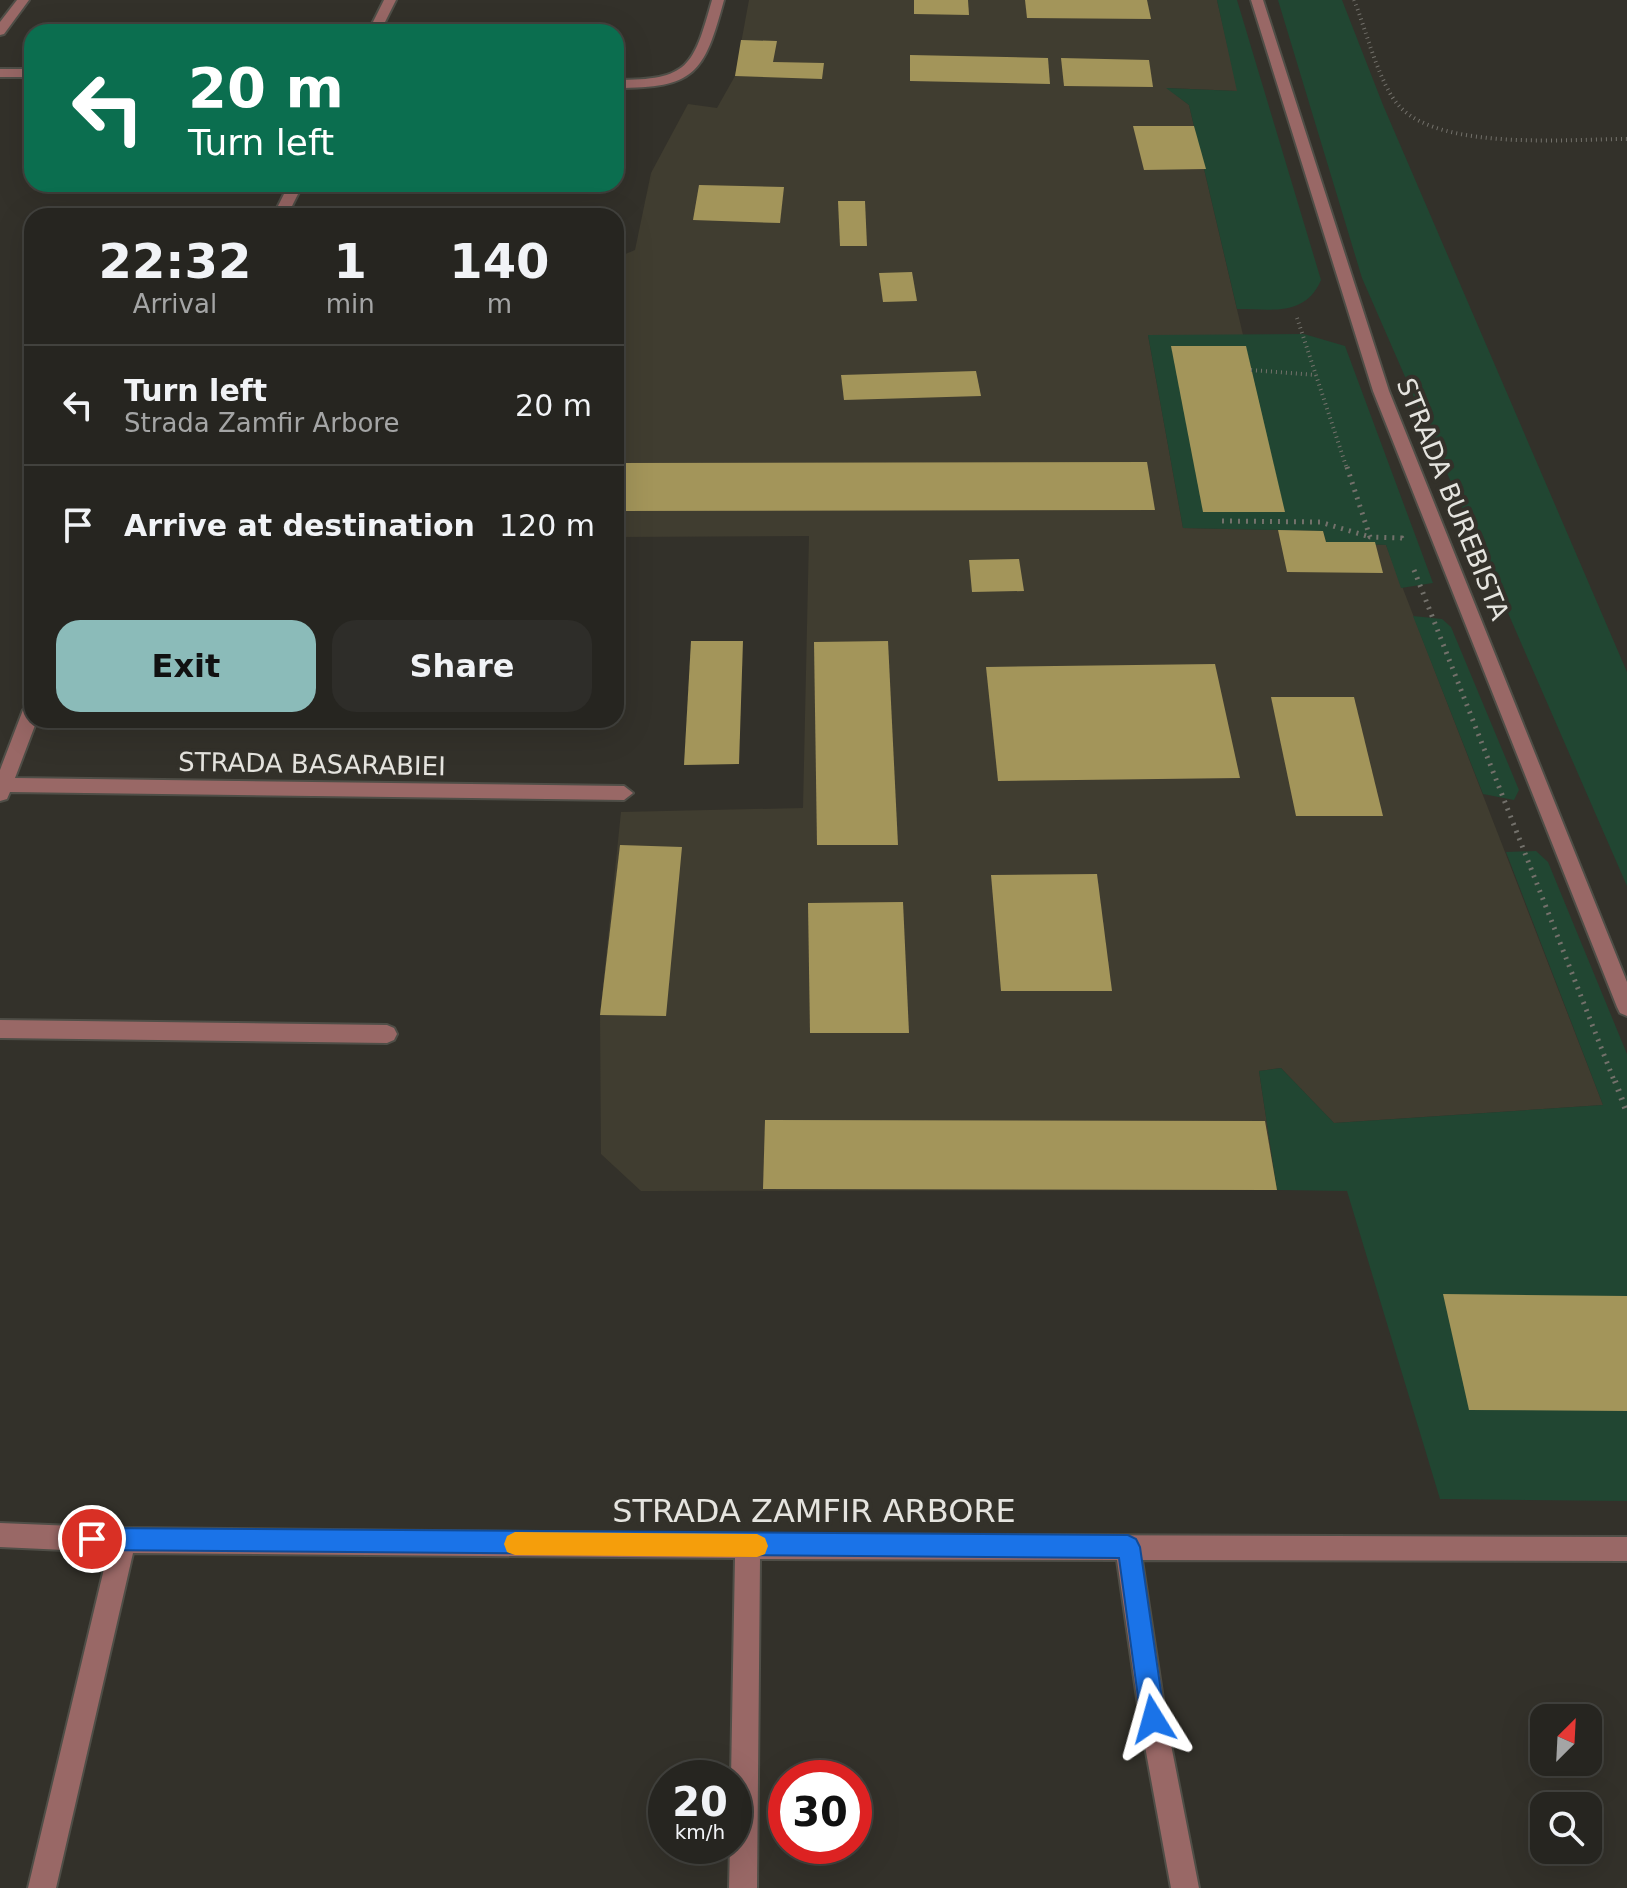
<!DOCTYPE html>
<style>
:root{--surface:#262520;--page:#2e2d29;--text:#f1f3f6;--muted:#a4a5a5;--line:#42423e;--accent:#8bbbb9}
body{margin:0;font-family:"DejaVu Sans",sans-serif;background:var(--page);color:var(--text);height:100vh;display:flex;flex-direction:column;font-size:30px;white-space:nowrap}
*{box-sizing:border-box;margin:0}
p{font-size:26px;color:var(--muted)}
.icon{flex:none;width:44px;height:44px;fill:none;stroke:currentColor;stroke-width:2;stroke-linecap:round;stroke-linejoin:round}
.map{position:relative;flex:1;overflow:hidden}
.sheet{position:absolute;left:24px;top:208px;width:600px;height:520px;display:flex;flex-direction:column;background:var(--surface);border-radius:24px;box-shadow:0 8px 32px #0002,0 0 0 2px var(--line)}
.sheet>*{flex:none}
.top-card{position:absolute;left:24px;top:24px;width:600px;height:168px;border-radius:24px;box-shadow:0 8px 32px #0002,0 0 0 2px var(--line);background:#0b6e4f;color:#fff;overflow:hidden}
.needle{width:52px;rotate:24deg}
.controls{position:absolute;left:1530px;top:1704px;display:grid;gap:16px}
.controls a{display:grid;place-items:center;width:72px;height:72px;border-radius:16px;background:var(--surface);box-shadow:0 8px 32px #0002,0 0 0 2px var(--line);font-size:40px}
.speed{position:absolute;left:648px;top:1760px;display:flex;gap:16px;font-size:40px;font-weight:700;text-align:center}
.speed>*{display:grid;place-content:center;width:104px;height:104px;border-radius:50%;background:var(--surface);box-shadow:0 8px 32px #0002,0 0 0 2px var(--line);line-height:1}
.speed small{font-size:20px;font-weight:400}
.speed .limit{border:12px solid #d22;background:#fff;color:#111}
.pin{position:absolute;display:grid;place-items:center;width:68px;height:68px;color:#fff;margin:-34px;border:4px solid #fff;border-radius:50%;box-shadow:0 2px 8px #0007}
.me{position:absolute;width:88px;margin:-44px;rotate:352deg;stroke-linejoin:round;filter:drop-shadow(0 0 6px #0008)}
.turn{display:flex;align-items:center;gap:28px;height:168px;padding:0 32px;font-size:36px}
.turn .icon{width:104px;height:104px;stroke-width:2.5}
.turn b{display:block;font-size:56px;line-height:68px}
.eta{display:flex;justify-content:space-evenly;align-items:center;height:136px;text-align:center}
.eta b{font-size:48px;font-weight:700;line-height:56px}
.primary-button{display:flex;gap:16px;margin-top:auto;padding:16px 32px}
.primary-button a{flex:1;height:92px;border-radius:24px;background:var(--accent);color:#111;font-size:32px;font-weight:700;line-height:92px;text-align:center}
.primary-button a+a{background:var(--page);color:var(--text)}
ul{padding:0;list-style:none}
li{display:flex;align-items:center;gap:24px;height:120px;padding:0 32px;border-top:2px solid var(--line)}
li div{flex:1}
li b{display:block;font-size:30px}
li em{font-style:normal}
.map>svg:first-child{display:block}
</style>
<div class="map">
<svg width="1627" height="1888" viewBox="0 0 1627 1888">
<rect width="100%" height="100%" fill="#33312a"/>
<path fill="#403d30" d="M749,0H1217L1238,91L1167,88L1189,105L1243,335H1148L1183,528L1323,531L1326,542L1386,545L1603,1105L1334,1123L1281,1068L1259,1071L1277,1190L641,1191L601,1154L600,1015L621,812L803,808L809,536L616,537V258L635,250L651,173L688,104L717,108L735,76Z"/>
<g fill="#214632">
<path d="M1217,0H1237L1321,280C1305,317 1272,309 1237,309L1189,105L1166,88L1237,91Z"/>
<path d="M1278,0H1342L1383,105L1627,672V886L1362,278Z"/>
<path d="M1304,334L1345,346L1433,583L1401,588L1386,545L1326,542L1323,531L1183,528L1148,335Z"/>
<path d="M1413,616L1442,619L1451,627L1519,790L1514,800L1483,794Z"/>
<path d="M1536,851L1548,862L1627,1054V1501L1440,1499L1347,1191L1277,1190L1259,1071L1281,1068L1334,1123L1603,1105L1506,852Z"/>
</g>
<g fill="#a3955a">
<path d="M914,0H968L969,15L914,14Z"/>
<path d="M1025,0H1147L1151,19L1027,18Z"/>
<path d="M741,40L777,41L773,62L824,63L822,79L735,76Z"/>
<path d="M910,55L1048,58L1050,84L910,81Z"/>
<path d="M1061,58L1149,60L1153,87L1064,86Z"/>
<path d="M1133,126H1194L1206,169L1144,170Z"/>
<path d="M699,185L784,187L780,223L693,220Z"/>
<path d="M838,201H865L867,246H840Z"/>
<path d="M912,272L917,301L883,302L879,273Z"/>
<path d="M1171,346H1246L1285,512H1203Z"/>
<path d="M976,371L981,396L844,400L841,375Z"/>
<path d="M1147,462L1155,510L616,511V463Z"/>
<path d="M1278,530L1323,531L1326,542H1375L1383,573L1287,572Z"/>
<path d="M1019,559L1024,591L972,592L969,560Z"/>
<path d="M691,641H743L739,764L684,765Z"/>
<path d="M888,641L898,845H817L814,642Z"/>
<path d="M1215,664L1240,778L998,781L986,667Z"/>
<path d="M1271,697H1354L1383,816H1296Z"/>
<path d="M620,845L682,847L666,1016L600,1015Z"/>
<path d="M1097,874L1112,991H1001L991,875Z"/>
<path d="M903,902L909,1033H810L808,903Z"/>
<path d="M765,1120L1265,1121L1277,1190L763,1189Z"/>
<path d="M1443,1294L1627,1296V1411L1469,1410Z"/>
</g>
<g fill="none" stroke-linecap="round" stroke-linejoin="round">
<defs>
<g id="minor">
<path d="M17,0H29L4,34L0,35V22Z"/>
<path d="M384,0H396L380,32H368Z"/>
<path d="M712,0H724C704,74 695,88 616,88V80C689,80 693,67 712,0Z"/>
<path d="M1251,0H1263L1389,391L1627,982V1016L1620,1013L1617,1007L1373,391Z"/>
<rect x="0" y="69" width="32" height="8"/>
<path d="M289,184H303L287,216H273Z"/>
<path d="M32,703V720H37L15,778L624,786L633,793L624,800L10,792L7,799L0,801V770L23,710Z"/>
<path d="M0,1020L387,1025L394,1028L397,1034L394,1040L387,1043L0,1038Z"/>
<path d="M0,1523L123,1528L748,1534L1627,1537V1561L1142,1560L1166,1719L1199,1888H1171L1140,1719L1117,1560L760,1559L757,1888H729L730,1846H734V1778H731L735,1558L133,1553L56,1888H28L108,1552L0,1547Z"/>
</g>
</defs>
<use href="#minor" stroke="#4f4e47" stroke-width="4"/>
<g stroke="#73716b" stroke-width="4" stroke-dasharray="1 4" stroke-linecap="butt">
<path d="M1354,0C1366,29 1379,85 1400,107C1442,151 1570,139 1627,139"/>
<path d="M1297,318L1347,469"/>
<path d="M1251,370L1316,375"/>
</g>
<g stroke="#73716b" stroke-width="5" stroke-dasharray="2 6" stroke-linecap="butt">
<path d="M1347,467L1370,537L1402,538L1404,542"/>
<path d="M1222,521L1320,522L1370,537"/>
<path d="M1414,570L1615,1083"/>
</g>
<path stroke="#73716b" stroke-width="6" stroke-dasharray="2 7" stroke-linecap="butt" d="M1615,1081L1627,1113"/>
<use href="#minor" fill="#996866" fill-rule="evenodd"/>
</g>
<path fill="#1a73e8" stroke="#114b97" stroke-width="2" d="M92,1528L1128,1535L1136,1539L1140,1547L1165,1719L1161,1727L1153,1731L1145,1727L1141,1719L1119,1558L92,1550L84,1547L81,1539L84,1531Z"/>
<path fill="#f59e0b" d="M515,1532L757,1534L765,1538L768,1546L765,1554L757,1557L515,1555L507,1552L504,1544L507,1536Z"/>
<g text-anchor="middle" stroke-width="8" stroke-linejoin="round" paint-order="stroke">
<g font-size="26" fill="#e5e4df" stroke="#33312a">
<text transform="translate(1453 499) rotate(68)" y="9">STRADA BUREBISTA</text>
<text transform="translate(312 764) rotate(1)" y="9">STRADA BASARABIEI</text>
</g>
<g font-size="32" fill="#e5e4df" stroke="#33312a">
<text x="814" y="1522">STRADA ZAMFIR ARBORE</text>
</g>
</g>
</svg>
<div class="controls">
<a><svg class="needle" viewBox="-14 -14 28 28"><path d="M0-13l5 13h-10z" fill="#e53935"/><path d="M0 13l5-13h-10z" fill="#a4a5a5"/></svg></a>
<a><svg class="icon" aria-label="search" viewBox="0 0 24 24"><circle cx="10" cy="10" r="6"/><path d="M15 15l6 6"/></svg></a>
</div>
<div class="speed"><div>20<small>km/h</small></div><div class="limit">30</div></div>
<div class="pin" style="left:92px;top:1539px;background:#d93025"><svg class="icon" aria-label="arrive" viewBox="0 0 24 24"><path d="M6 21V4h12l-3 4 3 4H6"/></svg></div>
<svg class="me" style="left:1153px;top:1719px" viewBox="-20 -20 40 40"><path d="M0-17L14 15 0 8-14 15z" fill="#1a73e8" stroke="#fff" stroke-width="4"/></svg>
<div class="top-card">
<div class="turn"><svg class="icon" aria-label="left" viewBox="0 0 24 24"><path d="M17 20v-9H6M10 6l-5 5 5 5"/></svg><div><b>20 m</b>Turn left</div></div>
</div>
<section class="sheet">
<div class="eta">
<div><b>22:32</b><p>Arrival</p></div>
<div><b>1</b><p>min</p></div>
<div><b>140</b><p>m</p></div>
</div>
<ul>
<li><svg class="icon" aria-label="left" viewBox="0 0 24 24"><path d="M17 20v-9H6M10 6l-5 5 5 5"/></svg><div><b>Turn left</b><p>Strada Zamfir Arbore</p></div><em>20 m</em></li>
<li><svg class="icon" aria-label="arrive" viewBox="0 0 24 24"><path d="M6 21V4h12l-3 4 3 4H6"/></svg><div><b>Arrive at destination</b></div><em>120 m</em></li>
</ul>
<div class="primary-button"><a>Exit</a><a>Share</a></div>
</section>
</div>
